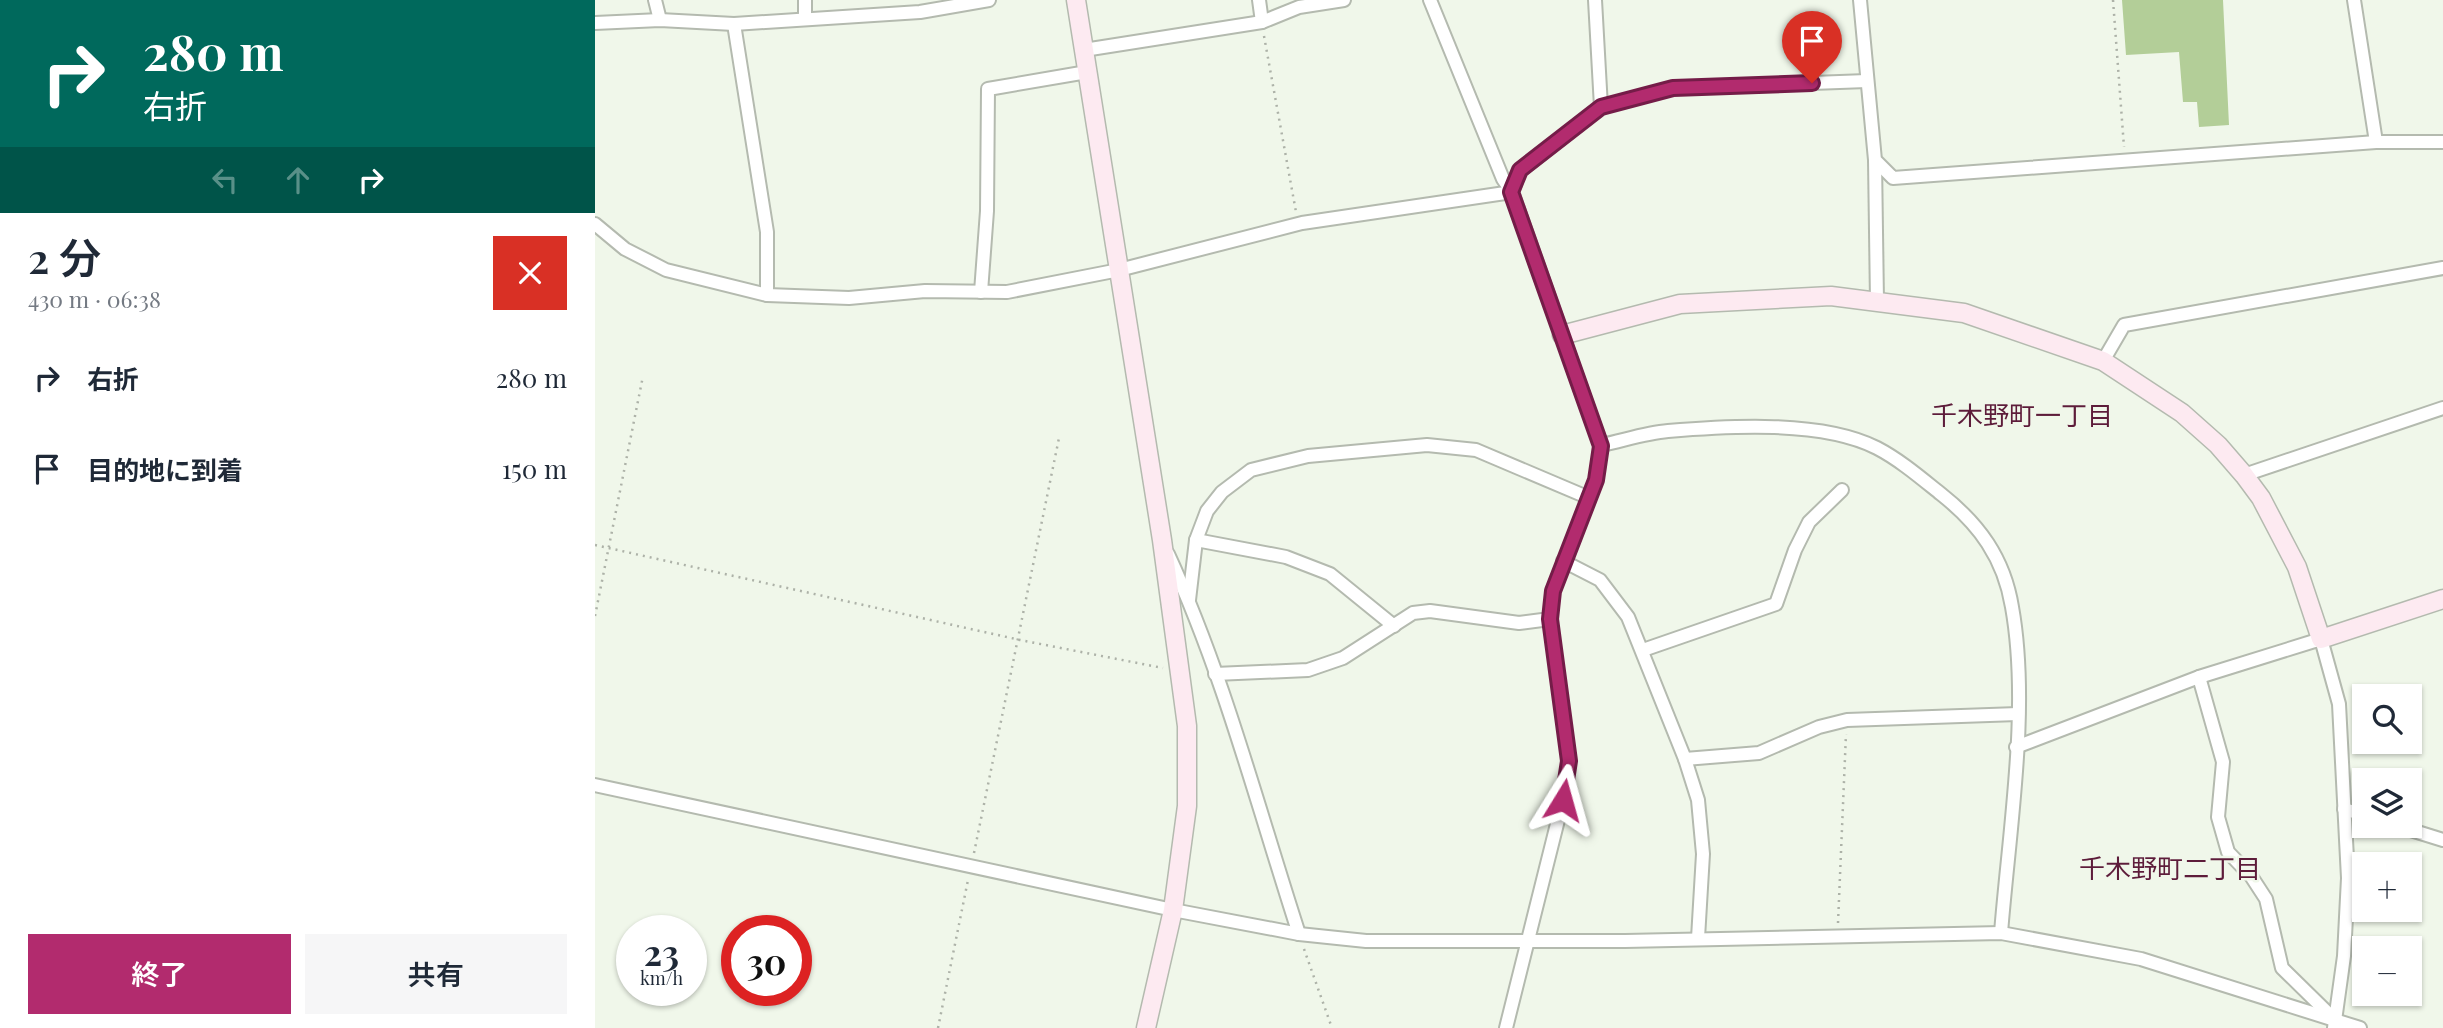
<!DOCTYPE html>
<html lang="ja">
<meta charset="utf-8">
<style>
:root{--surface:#fff;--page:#f6f6f7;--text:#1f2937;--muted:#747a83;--accent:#b22b6e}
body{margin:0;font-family:"Playfair Display","Noto Sans JP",serif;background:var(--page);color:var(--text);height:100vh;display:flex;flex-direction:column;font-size:26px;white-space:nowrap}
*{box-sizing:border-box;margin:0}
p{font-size:23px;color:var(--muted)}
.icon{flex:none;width:38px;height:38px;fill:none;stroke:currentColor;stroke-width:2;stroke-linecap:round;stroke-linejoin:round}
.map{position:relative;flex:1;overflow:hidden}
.side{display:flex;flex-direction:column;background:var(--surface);width:595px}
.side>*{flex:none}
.banner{background:#00695c;color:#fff;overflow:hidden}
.buttons{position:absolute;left:1757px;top:684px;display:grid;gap:14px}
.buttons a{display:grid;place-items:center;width:70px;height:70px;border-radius:0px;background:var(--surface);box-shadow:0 2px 5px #0004;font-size:35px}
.speed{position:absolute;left:21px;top:915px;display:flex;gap:14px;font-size:35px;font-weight:700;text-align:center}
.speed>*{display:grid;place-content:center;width:91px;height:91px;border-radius:50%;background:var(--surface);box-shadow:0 2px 5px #0004;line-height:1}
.speed small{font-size:18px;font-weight:400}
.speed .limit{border:10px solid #d22;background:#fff;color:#111}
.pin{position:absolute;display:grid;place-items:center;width:60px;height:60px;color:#fff;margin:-72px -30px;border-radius:50% 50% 50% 0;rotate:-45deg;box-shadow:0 0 7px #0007}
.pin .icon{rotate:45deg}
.me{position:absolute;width:77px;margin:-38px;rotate:8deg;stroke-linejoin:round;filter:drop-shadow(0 0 5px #0008)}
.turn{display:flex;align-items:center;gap:24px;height:147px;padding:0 28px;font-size:32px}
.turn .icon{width:91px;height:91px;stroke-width:2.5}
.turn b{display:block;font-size:49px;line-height:60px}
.lanes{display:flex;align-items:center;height:66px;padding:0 28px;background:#0003;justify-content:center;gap:35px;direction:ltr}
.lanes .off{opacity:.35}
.round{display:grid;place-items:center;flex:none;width:74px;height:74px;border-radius:0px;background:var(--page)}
.headline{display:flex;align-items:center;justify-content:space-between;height:119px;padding:0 28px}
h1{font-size:42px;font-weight:600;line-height:52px}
.cta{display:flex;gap:14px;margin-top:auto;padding:14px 28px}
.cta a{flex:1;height:80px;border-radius:0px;background:var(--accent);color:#fff;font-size:28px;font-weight:600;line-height:80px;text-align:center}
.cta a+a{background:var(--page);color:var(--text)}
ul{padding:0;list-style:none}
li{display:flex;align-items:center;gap:21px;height:91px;padding:0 28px}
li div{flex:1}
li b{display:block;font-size:26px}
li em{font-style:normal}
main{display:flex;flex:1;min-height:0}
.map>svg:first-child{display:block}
</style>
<main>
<section class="side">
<div class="banner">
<div class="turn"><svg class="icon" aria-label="right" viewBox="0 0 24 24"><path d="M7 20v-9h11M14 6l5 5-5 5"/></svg><div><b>280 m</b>右折</div></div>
<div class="lanes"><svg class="icon off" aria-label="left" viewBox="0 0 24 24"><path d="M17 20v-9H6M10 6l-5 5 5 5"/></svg><svg class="icon off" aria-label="ahead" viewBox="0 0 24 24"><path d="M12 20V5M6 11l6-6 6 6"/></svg><svg class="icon" aria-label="right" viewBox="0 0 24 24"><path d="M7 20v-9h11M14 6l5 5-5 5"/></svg></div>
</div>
<div class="headline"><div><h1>2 分</h1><p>430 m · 06:38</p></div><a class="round" style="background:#d93025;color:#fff"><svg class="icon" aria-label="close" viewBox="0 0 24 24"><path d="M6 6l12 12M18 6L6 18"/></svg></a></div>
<ul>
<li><svg class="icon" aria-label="right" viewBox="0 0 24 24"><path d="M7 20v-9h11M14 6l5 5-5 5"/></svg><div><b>右折</b></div><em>280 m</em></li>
<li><svg class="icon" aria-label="arrive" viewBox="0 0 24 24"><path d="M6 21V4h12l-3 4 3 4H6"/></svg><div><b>目的地に到着</b></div><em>150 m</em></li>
</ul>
<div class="cta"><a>終了</a><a>共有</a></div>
</section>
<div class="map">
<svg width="1848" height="1028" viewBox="0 0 1848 1028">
<rect width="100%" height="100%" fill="#f0f7ea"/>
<path fill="#b3ce98" d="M1527,0H1628L1634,125L1604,127L1602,102H1588L1584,52L1531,55Z"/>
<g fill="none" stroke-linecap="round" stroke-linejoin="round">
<defs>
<g id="street">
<path d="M60,0L65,20"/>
<path d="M664,0L667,22"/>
<path d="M835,0L908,179L917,192L1006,445L1001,480L958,591L955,619L974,761L968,800L911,1028"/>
<path d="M1000,0L1006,107"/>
<path d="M1265,0L1280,160L1298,178L1781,142H1848"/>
<path d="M1759,0L1781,142"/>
<path d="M210,18V0"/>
<path d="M0,23L65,20L139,24L325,12L394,0"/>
<path d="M139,24L172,232V295"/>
<path d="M489,50L667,22L704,7L749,0"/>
<path d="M1280,160L1282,302"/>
<path d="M917,192L925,171L1006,107L1078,88L1272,81"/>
<path d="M0,224L30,249L71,270L172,295L254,298L330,291L412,292L524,270L707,223L917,192"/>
<path d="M386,292L392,211L393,89L492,72"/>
<path d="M1508,361L1529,325L1848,268"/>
<path d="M1006,445C1027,441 1050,433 1073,431C1133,426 1227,420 1282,448C1305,460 1326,478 1346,494C1384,524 1409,558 1417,607C1435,707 1414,831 1406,933"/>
<path d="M1649,475L1848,408"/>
<path d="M601,540L691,557L735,574L799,626"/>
<path d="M573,554C629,675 663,808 704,934"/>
<path d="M968,561L1005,580L1033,617L1090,759L1103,800L1108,854L1103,938"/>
<path d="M594,600L601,540L612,511L627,492L656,470L713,456L832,445L881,450L992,497"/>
<path d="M1048,650L1181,604L1200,550L1214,522L1247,490"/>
<path d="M620,674L713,670L748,658L818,613L835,611L924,623L955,619"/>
<path d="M1604,677L1628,762L1623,817L1633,852L1656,876L1671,899L1687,968L1737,1017"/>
<path d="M1421,747L1604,677L1726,639L1744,704L1753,878L1749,956L1739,1028"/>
<path d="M1090,759L1164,753L1224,727L1252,720L1423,714"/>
<path d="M0,785L578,910L704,934L771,941H1030L1406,933L1546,959L1765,1028"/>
<path d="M1749,809L1769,815"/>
<path d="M1803,826L1848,840"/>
</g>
<g id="secondary">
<path d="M481,0L567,540L592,726V806L578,910L551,1028"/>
<path d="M967,335L1085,304L1236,296L1369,313L1508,361L1587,413L1623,445L1649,475L1666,498L1702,567L1726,639L1848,599"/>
</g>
</defs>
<use href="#street" stroke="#b4baaf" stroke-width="16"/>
<use href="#secondary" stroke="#b4baaf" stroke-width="21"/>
<g stroke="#adb2a8" stroke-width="2.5" stroke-dasharray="2 5" stroke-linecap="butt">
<path d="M1518,0L1529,147"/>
<path d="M669,36L701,212"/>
<path d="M0,545L425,640L568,668"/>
<path d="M0,616L48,376"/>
<path d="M379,853L464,438"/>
<path d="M1243,923L1251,734"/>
<path d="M709,949L737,1028"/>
<path d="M343,1028L373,880"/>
</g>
<use href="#street" stroke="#fff" stroke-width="12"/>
<use href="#secondary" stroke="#fdeaf1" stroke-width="18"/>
</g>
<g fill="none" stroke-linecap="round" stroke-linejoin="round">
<defs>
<path id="route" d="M968,800L974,761L955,619L958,591L1001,480L1006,446L916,192L925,170L1006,107L1078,88L1217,83"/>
</defs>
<use href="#route" stroke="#741c48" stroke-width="18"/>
<use href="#route" stroke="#b22b6e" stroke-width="12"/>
</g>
<g text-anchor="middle" stroke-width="5" stroke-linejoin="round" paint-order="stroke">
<g font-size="26" fill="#5d1c3a" stroke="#f0f7ea">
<text x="1427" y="425">千木野町一丁目</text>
<text x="1575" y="878">千木野町二丁目</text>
</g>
</g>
</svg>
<div class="buttons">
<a><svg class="icon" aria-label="search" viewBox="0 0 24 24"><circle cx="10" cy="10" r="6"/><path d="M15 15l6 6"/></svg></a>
<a><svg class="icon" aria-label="layers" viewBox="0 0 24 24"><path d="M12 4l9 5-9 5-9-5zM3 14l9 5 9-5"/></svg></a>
<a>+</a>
<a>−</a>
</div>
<div class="speed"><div>23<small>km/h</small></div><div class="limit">30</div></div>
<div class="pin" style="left:1217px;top:83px;background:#d93025"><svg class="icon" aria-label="arrive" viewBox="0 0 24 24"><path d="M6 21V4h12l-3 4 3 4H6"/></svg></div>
<svg class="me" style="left:968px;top:800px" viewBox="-20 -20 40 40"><path d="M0-17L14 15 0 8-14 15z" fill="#b22b6e" stroke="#fff" stroke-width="4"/></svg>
</div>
</main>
